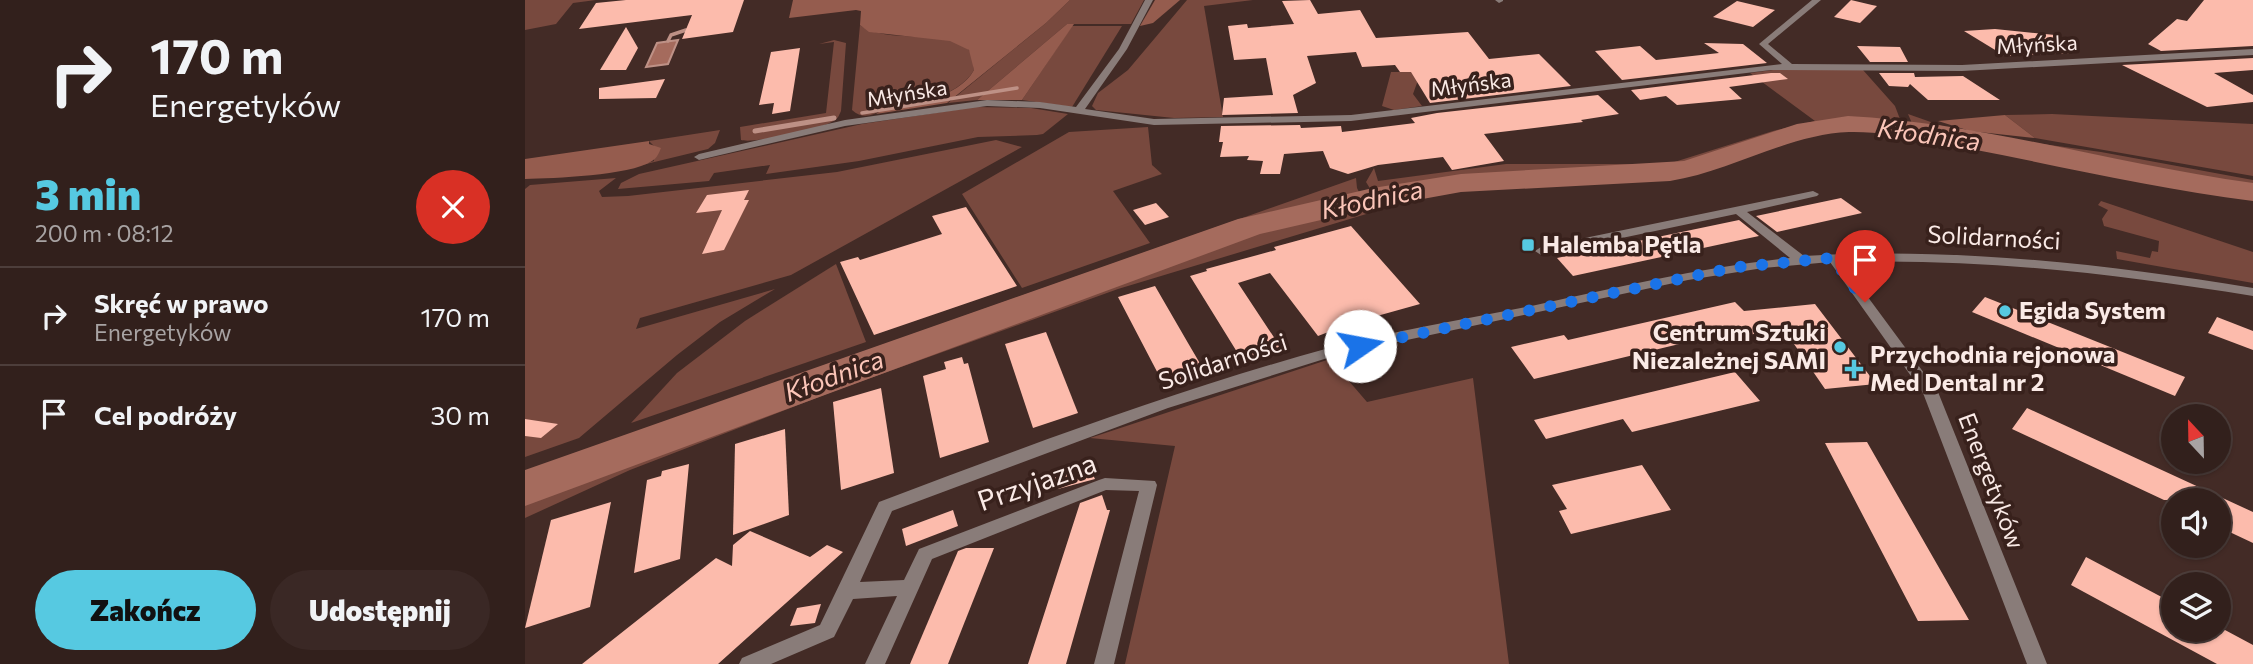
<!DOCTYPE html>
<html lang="pl">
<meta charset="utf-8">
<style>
:root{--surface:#32201c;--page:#3a2825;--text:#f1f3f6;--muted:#a8a3a3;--line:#4d3e3b;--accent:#56c9e1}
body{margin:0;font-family:Commissioner,sans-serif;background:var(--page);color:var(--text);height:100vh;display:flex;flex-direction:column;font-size:26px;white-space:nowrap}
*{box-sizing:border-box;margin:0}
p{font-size:23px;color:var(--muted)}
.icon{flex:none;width:38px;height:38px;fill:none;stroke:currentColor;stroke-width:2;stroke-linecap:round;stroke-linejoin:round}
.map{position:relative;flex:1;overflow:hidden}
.details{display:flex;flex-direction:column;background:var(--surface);width:525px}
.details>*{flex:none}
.hud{background:#32201c;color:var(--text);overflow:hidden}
.needle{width:46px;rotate:338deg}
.controls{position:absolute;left:1636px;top:404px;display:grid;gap:14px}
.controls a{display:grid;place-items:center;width:70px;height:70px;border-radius:50%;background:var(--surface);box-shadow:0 2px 5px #0004,0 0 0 2px var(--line);font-size:35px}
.pin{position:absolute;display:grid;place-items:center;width:60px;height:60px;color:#fff;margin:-72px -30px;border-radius:50% 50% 50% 0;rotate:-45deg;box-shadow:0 0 7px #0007}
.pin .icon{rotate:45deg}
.me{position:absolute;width:77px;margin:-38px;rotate:78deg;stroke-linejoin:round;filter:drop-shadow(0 0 5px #0008)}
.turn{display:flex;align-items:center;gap:24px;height:147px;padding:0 35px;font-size:32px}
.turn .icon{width:91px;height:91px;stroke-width:2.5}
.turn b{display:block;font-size:49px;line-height:60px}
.round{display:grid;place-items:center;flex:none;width:74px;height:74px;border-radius:37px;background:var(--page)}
.headline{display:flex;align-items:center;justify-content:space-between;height:119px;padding:0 35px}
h1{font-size:42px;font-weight:800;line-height:52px;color:var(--accent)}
.button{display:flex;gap:14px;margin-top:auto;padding:14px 35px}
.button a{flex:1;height:80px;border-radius:42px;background:var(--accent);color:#111;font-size:28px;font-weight:800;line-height:80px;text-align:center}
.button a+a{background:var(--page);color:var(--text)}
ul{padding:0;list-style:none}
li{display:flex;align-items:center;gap:21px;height:98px;padding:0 35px;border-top:2px solid var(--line)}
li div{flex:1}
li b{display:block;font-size:26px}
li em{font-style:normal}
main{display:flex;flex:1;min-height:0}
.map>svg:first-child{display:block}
</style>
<main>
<section class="details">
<div class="hud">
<div class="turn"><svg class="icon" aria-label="right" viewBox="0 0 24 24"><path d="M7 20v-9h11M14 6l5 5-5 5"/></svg><div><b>170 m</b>Energetyków</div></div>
</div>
<div class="headline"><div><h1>3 min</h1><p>200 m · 08:12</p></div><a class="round" style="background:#d93025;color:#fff"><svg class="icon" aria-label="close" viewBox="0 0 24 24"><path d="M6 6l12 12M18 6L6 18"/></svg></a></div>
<ul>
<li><svg class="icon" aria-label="right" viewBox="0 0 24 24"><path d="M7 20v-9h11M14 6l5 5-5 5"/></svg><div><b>Skręć w prawo</b><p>Energetyków</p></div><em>170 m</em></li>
<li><svg class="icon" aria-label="arrive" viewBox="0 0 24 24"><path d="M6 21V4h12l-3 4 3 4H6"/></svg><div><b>Cel podróży</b></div><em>30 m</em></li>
</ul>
<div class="button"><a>Zakończ</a><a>Udostępnij</a></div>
</section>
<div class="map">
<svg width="1728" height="664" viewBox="0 0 1728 664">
<rect width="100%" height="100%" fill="#432b26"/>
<g fill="#78493e">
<path d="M0,0H71L48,3L31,24L0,30Z"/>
<path d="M545,0H619L606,24H542L452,100L423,103L521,23Z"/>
<path d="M662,0H728L679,6L698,117L649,118L571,110L567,106L573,93L603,70Z"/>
<path d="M335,25C361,45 423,28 443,49C448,54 448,62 449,70C432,99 387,103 357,110C348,115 338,120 327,110Z"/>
<path d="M547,26H597L547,107L497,100Z"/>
<path d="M309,40L321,43L316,111C314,115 314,117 310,120C299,129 229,144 216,140L215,127L301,113L309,42L294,44Z"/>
<path d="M1248,70H1338L1370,106L1378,127L1351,123L1306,122L1151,168L973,177L849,195L841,182L849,168L853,181L981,164H1143L1248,131L1290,121L1225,73Z"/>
<path d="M866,72H896L888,94L897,106L869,110L857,106Z"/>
<path d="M450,107L506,108L543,114L518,134L512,135L453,137L334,161L241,174L245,165L189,173L184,181L93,189L96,183L114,174L337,124Z"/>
<path d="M1383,114L1437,133L1576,152L1728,180V189L1680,184L1389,128Z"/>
<path d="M1527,114L1728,124V176L1510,138L1480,115Z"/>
<path d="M623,127L627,165L637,174L588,191L625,243L497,288L437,194L544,132Z"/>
<path d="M195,130L190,143L183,149L117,165L129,161V146L124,141Z"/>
<path d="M471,140L497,147L266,275L115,318L111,329L250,289L195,322L152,355L54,438L0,457V189L5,185L91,178L74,191L77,197L103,196L312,172Z"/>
<path d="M831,178L832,188L837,198L727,222L0,484V472L36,458Z"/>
<path d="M1576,201L1728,252V283L1592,259L1591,251L1625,258L1627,251L1633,252L1634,241L1579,226L1577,219L1583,210L1573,205Z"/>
<path d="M842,204L848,212L593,289L312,390L105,470L0,518V498L725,233Z"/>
<path d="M311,264L341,342L106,423L152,373L220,321Z"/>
<path d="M805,359L842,402L948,378L984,664H600L650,446L565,438Z"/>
</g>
<g fill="#955c4e">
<path d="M268,0H545L521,23L422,103L351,114L357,110C387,103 433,99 449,70L444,50L425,41L344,32L335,25L336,11L331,10L264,18Z"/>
<path d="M630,0H655L628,23L615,26Z"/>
<path d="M542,24H549L497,100H452Z"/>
<path d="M1480,115L1510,138L1445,131L1413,121Z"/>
<path d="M124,141V144L136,148C134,153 132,158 127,161C104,176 29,178 0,179V159Z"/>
</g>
<path fill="#a56b5d" stroke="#be9186" stroke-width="2" d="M153,40L143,64L121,67L132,43Z"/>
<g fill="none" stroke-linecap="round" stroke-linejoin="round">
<g stroke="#be9186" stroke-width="3.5">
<path d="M143,41L146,35L161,30"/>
<path d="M337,113L492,88"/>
</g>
<path stroke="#be9186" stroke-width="5" d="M230,131L309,118"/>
<path fill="#a56b5d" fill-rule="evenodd" d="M1323,116C1459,123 1593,165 1728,183V201C1644,190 1560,172 1477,155C1428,146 1375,131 1324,132C1264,134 1205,172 1145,181L936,192L848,208L735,234L0,506V470L713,219L848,188L936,174L1159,161L1272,124Z"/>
</g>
<g fill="#fcbbac">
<path d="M101,0H219L208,32L157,39L167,15L54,29L71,3Z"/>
<path d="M785,0L793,14L835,10L851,38L943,32L964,59L1014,54L1046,86L905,103L886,72H875L870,65L837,67L831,52L782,56L791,83L768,95L773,113L697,115L699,98L748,95L741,58L709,60L703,26L722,24L723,28L769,24L757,1Z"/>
<path d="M1326,0L1347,5L1352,6L1335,23L1309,17Z"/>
<path d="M1679,0H1728V46L1636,51L1623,44L1652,19L1662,21Z"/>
<path d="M1212,1L1250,10L1228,27L1188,17Z"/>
<path d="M101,27L113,48L101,70H75Z"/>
<path d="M1470,29L1530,35L1549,53L1480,56L1439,31Z"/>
<path d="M1179,43L1218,44L1242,63L1097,80L1070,51L1115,46L1131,60L1194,53Z"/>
<path d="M1332,46L1375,47L1383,62H1345Z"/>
<path d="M275,48L265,111L247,114L249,103L234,105L246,52Z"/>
<path d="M1728,58V70L1689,73L1728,95V102L1682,107L1597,65Z"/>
<path d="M1246,73H1255L1263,79L1204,87L1217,99L1152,105L1141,96L1115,100L1106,90Z"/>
<path d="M1354,73H1389L1390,77L1438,76L1475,100H1403L1385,84L1383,87L1364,86Z"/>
<path d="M140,79L131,98L74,99V88Z"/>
<path d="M1073,95L1094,114L1056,120L1058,122L959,134L979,161L927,170L918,157L853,165L823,174L805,168L798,151L759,154L755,174H735L738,161L722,160L724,156L695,157L698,142H694L696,126L775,125L776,128L816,126L817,132L890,123L886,118L912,113Z"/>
<path d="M224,190L219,200H224L199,250L177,254L197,210L171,213L182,195Z"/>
<path d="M1316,198L1337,213L1252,232L1231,216Z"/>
<path d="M631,203L644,217L620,225L608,210Z"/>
<path d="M441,207L492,286L349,335L315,262L333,257L335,260L417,234L407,216Z"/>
<path d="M1214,220L1234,236L1048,276L1032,258Z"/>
<path d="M826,226L895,304L827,323L793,336L745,273L713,283L756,348L717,360L665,276L682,271L681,269L751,250L749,247Z"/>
<path d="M630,286L663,343L680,372L639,385L593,297Z"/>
<path d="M1460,297L1660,377L1650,396L1447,312Z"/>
<path d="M1210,302L1219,311L1290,304L1351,384L1300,389L1258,328L1205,339L1200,333L1009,379L986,347L1039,335L1043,340Z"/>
<path d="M1692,317L1728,331V350L1683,333Z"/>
<path d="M521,332L553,413L508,428L480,344Z"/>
<path d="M437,357L439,364L443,363L464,442L415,458L398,376L421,369L419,362Z"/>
<path d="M1210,372L1235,401L1107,432L1098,419L1021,439L1009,420Z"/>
<path d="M356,388L369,473L316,490L308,402Z"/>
<path d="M1502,408L1728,512V543L1694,527V500H1639L1487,429Z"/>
<path d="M0,419L33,424L16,438L0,436Z"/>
<path d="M260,429L264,515L208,535L210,444Z"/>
<path d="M1342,442L1370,491L1444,620L1393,621L1300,443Z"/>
<path d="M561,461L570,479L533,489L527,474Z"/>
<path d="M164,464L155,559L109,573L122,480L136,476L137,471Z"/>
<path d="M1117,465L1146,510L1046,534L1034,511L1042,509L1027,485Z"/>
<path d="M577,495L582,510H585L541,664H503L555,503Z"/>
<path d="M86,502L65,607L0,628L26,520Z"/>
<path d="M428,510L433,526L381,546L377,529Z"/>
<path d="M225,531L285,557L302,545L318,552L193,664H57L191,558L207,566L208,545Z"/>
<path d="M441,548H469L423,664H385L433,551Z"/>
<path d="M1561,557L1648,603V630H1700L1728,645V664H1692L1546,585Z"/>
<path d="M296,604L290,623L265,626L272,608Z"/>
</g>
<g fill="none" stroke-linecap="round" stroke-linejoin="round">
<g fill="#897c79" fill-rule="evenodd">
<path d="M620,0H628L602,49L560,109L629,119L826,115L1257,64L1234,44L1287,0H1296L1243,44L1267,64L1437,65L1728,49V55L1437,71L1246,70L826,121L629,125L515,108L462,106L320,126L174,160L169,157L174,154L320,120L462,100L515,102L551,107L594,49Z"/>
<path d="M970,0H978V1L974,3Z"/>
<path d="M1288,191L1294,194L1292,196L1222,212L1279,256C1430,247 1579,264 1728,288V296C1591,274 1456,258 1317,262L1413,392L1522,664H1502L1398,393L1305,262L1238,268L1163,280L812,355L643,408L367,511L335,582L379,580L394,549L574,480L580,478L630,481L632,485L589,664H569L614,491L581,490L407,559L360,664H340L372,596L328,599L309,637L246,664H214L217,658L295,625L354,502C502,446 651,390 804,348C872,330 942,319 1011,305C1095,287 1179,267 1265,258L1211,214L1016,255L1010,251L1016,247Z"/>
</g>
</g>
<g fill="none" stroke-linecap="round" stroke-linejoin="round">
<path stroke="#1a73e8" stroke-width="12" stroke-dasharray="0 21.6" d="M835,346L1212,267L1308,258L1340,302"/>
</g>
<g fill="#56c9e1" stroke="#38211c" stroke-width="2.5">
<rect x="996" y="238" width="14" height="14" rx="3.5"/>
<circle cx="1480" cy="311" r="7"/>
<circle cx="1315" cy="347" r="7"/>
<path d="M1325.5 358.5h7v7h7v7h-7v7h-7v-7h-7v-7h7z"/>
</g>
<g text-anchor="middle" stroke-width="7" stroke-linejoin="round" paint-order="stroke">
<g font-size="21" fill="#faeae6" stroke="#38211c">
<text transform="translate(1512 45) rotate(-3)" y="7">Młyńska</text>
<text transform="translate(946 85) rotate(-7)" y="7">Młyńska</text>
<text transform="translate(382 94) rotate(-9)" y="7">Młyńska</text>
</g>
<g font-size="24" fill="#faeae6" stroke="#38211c">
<text transform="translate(1469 238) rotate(3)" y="8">Solidarności</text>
<text transform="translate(698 362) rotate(-18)" y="8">Solidarności</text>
<text transform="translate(1466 481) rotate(69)" y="8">Energetyków</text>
</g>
<g font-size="24" font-weight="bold" fill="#faeae6" stroke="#38211c" text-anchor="start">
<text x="1017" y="253">Halemba Pętla</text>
<text x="1494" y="319">Egida System</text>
<text x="1301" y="341" text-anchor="end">Centrum Sztuki<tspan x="1301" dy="28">Niezależnej SAMI</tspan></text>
<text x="1345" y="363">Przychodnia rejonowa<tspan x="1345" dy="28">Med Dental nr 2</tspan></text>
</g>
<g font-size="26" font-style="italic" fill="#fbc5b8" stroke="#38211c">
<text transform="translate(1404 135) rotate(8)" y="9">Kłodnica</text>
<text transform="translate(847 200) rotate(-12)" y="9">Kłodnica</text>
<text transform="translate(309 376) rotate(-20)" y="9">Kłodnica</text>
</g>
<g font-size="28" fill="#faeae6" stroke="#38211c">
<text transform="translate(512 482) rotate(-19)" y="10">Przyjazna</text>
</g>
</g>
</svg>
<div class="controls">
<a><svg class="needle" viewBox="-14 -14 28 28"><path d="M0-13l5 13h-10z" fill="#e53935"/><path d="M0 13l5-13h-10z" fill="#a8a3a3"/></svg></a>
<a><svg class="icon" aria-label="sound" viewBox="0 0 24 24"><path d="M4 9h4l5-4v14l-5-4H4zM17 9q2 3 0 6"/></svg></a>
<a><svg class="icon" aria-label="layers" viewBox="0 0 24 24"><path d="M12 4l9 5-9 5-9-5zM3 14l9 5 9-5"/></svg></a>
</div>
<div class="pin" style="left:1340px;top:302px;background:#d93025"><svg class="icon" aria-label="arrive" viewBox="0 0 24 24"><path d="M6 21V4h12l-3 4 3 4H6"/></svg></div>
<svg class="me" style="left:835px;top:346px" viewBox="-20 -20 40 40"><circle r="19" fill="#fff"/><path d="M0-13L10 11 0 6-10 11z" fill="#1a73e8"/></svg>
</div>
</main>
